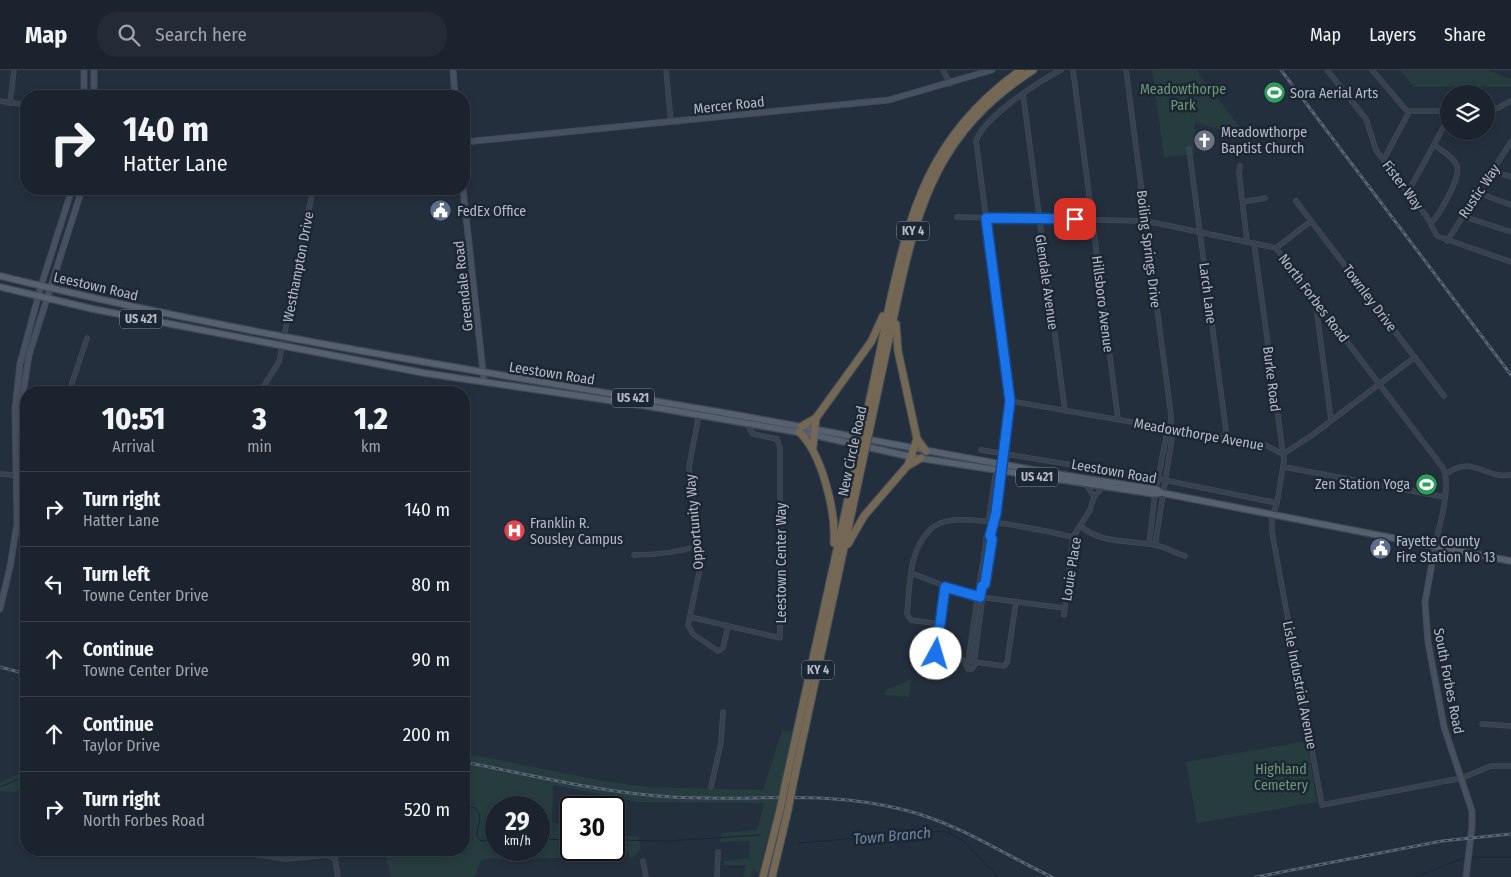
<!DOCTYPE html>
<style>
:root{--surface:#1b232e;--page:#242b36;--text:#f1f3f6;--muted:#a0a4aa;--line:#39404a}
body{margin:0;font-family:"Fira Sans Condensed",sans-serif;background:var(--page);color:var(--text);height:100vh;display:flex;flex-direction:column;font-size:19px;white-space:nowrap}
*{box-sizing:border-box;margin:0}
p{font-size:16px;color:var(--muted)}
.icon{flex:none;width:28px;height:28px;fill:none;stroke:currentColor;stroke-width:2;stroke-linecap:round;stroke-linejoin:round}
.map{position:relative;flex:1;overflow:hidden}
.sheet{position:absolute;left:20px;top:316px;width:450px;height:470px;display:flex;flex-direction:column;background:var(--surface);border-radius:20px;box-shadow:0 2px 8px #0003,0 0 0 1px var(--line)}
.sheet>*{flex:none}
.banner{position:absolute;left:20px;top:20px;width:450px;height:105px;border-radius:20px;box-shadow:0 2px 8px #0003,0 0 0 1px var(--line);background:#1b232e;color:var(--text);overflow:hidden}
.buttons{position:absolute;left:1440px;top:15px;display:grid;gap:10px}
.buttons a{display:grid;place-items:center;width:55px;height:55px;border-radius:50%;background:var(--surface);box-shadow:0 2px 8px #0003,0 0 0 1px var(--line);font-size:25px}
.speed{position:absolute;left:485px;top:726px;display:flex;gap:10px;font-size:25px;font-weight:700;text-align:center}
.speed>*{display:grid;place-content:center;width:65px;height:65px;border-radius:50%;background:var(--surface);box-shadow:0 2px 8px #0003,0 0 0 1px var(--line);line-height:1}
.speed small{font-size:12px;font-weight:400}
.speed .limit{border:2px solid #111;border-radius:8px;background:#fff;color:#111}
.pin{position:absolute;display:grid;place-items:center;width:42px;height:42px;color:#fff;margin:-21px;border-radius:10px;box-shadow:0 2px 8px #0006}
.me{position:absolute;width:55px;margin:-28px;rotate:6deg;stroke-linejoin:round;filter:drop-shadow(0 0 4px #0008)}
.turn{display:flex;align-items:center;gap:18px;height:105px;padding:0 20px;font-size:22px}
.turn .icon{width:65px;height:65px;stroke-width:2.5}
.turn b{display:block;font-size:35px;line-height:42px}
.eta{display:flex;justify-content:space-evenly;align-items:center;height:85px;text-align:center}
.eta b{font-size:30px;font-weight:800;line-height:35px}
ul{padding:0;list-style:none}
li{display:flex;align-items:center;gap:15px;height:75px;padding:0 20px;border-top:1px solid var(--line)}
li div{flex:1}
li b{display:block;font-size:19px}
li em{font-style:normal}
header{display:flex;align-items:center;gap:30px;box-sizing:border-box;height:70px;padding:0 25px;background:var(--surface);border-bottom:1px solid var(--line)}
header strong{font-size:24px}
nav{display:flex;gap:28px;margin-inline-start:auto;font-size:18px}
.search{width:350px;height:45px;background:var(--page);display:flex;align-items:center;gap:12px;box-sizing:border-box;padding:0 18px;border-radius:20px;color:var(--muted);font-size:19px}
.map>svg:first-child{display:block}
</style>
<header>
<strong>Map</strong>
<div class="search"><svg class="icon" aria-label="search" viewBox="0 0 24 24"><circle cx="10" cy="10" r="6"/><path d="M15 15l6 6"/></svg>Search here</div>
<nav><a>Map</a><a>Layers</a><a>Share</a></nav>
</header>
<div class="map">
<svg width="1511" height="807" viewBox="0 0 1511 807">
<rect width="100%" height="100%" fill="#242f3e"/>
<g fill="#263c3f" fill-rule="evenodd">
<path d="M1152,0H1196L1246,66L1195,53L1194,84L1164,87Z"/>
<path d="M1400,0H1487L1511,9V17H1414Z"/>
<path d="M911,610L909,627L884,625L887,619Z"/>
<path d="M782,661H792L780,723L758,805L754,797L750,807H743L746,795H723L725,791L749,788L750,771L720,772L721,763L757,760L764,733L638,732L553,715L552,752L571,757V774L560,777L561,788L482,789L475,806L472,807H391L386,788L376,780H464V683L603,711L648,717L763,720ZM496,738H539V780H496Z"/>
<path d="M1307,671L1317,732L1197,753L1186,692Z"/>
<path d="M26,700V715L16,722L0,721V713Z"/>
<path d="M614,764L638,767L641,780L631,789L625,777L614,776Z"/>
</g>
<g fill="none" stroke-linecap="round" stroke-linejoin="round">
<g stroke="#17263c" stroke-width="1">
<path d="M0,717L26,706"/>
<path d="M464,740L474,737C485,745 477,755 477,766L481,771H496"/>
<path d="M539,769L571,770"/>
<path d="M614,770L667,771L760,765"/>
<path d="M798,773L944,761L963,770L998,807"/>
<path d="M1473,787H1511"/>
<path d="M1415,807L1464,788"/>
</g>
<defs>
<g id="street">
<path d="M666,0L671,52"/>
<path d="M943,0L950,14"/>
<path d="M1073,0L1118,349"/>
<path d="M1126,0L1171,345V358L1173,362L1155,475"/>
<path d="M1327,0L1366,49L1376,80L1427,147L1437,166L1511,192"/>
<path d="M1372,0L1407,41H1449"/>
<path d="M1023,24L1065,341"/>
<path d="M0,31L26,35"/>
<path d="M10,33L14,0"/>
<path d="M1486,39L1498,38L1511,31"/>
<path d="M1189,79L1227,368"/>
<path d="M1384,89L1409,42"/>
<path d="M1240,96L1239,103L1247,171"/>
<path d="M1492,101L1511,107"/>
<path d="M1408,122L1449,47"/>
<path d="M1478,123L1511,135"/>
<path d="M1296,131L1444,326"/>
<path d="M1243,132L1265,128"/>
<path d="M1462,146L1511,162"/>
<path d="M957,147L1146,151L1276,178L1443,398C1452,417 1439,455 1435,477"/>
<path d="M1431,153C1439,145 1461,108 1457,96C1454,87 1441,80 1434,75"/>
<path d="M1447,171L1511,72"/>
<path d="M1254,173L1284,390L1277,433L1272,447V462L1322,735L1462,708L1491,696H1511"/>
<path d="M1276,178L1311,151"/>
<path d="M1315,228L1331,350"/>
<path d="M176,319L189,318L217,322"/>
<path d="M69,322L87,268"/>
<path d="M260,322L279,292L313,119"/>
<path d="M1010,331L1265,375L1283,384L1311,366L1415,287"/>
<path d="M700,339L689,397L699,503L688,555L693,564L718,581L723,578L728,556"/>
<path d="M981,380L1164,410L1277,433"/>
<path d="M1001,396L1010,331L976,71C983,48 1039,11 1061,0"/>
<path d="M1284,397L1444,427"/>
<path d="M0,404L26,406"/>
<path d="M1446,404C1473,384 1484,409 1511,405"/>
<path d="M1086,414L1094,427"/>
<path d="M1080,456C1102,474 1128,470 1155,475C1166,477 1175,483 1185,486"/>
<path d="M1149,474L1155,424L1167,362L1171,358"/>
<circle cx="987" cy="484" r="3.5"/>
<path d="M985,481L986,468L990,466"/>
<path d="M989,482L1000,402L995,407L989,448L992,454"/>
<path d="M634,485C657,485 676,483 698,476"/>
<path d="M911,503L958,521L980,527L1064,538"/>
<path d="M982,516L979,514L984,486"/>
<path d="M945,517L935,581L939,587L1004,596L1007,593L1016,532"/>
<path d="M1064,545L1073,467L1090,440L1094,427L1103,417"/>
<path d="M690,547L780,568V378L777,369L753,364L749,358L750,352"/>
<path d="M939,554L911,550L907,544C910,517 908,482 929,461C935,454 944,451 953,450C983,448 1043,460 1073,467"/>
<path d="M965,592L968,599H972L976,593"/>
<path d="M968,592L977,531L980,527"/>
<path d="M974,593L982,532V516L985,514L989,487"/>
<path d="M1482,654L1511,656"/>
<path d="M711,717L721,673L723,642"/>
<path d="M225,780L286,789L328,785L335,789L338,807"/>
<path d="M643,791L646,807"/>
<path d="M717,807L718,782"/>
</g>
<g id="secondary">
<path d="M84,0V26"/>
<path d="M94,0V26"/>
<path d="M453,0L455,26"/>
<path d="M464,72L889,30L992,0"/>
<path d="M463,119L484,311"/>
<path d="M17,362L29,285L82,119"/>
<path d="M1435,477L1425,532L1428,572L1444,657L1472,741V757L1466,807"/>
<path d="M0,539L10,497L17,454L15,339L20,294L41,216L72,119"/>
</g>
<g id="primary">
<path d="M0,206C232,263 467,299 702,339C854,365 1004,398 1156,419L1162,423L1511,491"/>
<path d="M0,217L93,239L424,303L641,335L814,365L912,387L1155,424L1162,423"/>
</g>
<g id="highway">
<path d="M896,254L898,281L917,369L926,381"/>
<path d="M802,356L816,348L871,272L883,246"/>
<path d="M863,361C871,323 880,284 887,246C909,142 929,65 1021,0"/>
<path d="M799,362C822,383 836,442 834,473"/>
<path d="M869,362C878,320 887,278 896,236C918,132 939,61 1033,0"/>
<path d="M813,377L816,348"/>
<path d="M909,395L921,388"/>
<path d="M848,474L864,446L908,395L917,369"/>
<path d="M793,714L864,385"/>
<path d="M785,716L858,384"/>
<path d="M763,807L780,740"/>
<path d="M772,807L788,740"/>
</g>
</defs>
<use href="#street" stroke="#414a57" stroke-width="5.5"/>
<use href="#secondary" stroke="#414a57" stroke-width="7"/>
<use href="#primary" stroke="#414a57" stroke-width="8"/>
<use href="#highway" stroke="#434c59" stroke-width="9"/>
<use href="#street" stroke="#38414e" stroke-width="4"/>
<use href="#secondary" stroke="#465061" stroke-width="5"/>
<use href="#primary" stroke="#56606e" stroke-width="5.5"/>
<use href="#highway" stroke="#746855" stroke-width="7"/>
<defs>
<g id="rail">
<path d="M1281,0L1511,305"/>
<path d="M0,597L26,604"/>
<path d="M464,692C532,705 602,723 672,727C753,732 823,719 905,740C959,754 1003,784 1052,807"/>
<path d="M1256,807L1442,771L1511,764"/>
</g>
</defs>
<use href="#rail" stroke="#5a6575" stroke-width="3"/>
<use href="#rail" stroke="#1d2633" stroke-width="1" stroke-dasharray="4" stroke-linecap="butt"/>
<defs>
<g id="highway-bridge">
<path d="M858,384L863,361"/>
<path d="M864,385L869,362"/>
<path d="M780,740L785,716"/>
<path d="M788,740L793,714"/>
</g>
</defs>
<use href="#highway-bridge" stroke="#434c59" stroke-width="9" stroke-linecap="butt"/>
<use href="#highway-bridge" stroke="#746855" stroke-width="7"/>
</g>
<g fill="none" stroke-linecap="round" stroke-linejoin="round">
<defs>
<path id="route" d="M936,584L945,517L980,527L982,516L985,514L992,469L990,466L996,443L1010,331L986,148L1075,149"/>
</defs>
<use href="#route" stroke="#114b97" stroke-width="12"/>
<use href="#route" stroke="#1a73e8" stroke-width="9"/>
</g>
<defs>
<symbol id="stadium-disc" viewBox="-11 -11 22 22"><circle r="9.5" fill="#2e9e5b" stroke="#1d2633"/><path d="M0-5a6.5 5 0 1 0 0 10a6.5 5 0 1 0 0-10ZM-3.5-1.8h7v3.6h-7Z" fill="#fff"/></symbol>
<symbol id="church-disc" viewBox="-11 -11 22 22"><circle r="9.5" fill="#6b7280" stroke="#1d2633"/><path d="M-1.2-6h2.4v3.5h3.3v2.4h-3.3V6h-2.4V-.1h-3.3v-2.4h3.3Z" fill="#fff"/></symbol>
<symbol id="civic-disc" viewBox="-11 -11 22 22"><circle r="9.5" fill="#5c6f8a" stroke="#1d2633"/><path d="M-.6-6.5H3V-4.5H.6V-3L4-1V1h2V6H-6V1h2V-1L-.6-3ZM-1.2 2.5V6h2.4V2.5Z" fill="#fff"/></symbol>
<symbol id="hospital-disc" viewBox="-11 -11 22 22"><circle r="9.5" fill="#e0444e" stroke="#1d2633"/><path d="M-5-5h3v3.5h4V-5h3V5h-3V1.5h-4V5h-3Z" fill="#fff"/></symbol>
</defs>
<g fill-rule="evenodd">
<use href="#stadium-disc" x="1262" y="10" width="25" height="25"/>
<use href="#church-disc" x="1192" y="58" width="25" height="25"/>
<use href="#civic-disc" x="428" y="128" width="25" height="25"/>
<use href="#stadium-disc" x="1414" y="402" width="25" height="25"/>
<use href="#hospital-disc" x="502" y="448" width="25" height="25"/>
<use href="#civic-disc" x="1368" y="466" width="25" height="25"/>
</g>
<g text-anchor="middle" stroke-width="5" stroke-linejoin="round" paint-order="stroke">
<g fill="#1d2633" stroke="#878f9c" stroke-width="1">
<rect x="897" y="151.5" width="32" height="19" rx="4"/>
<rect x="120" y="239.5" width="42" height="19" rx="4"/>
<rect x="612" y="318.5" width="42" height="19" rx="4"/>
<rect x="1016" y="397.5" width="42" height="19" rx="4"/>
<rect x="802" y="590.5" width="32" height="19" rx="4"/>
</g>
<g font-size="12" font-weight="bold" fill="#b4bcc9">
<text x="913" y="165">KY 4</text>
<text x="141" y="253">US 421</text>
<text x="633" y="332">US 421</text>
<text x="1037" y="411">US 421</text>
<text x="818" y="604">KY 4</text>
</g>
<g font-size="14" fill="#6b9a76" stroke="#1d2633">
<text x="1183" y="24">Meadowthorpe<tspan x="1183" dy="16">Park</tspan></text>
<text x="1281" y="704">Highland<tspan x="1281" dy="16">Cemetery</tspan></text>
</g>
<g font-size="14" fill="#b4bcc9" stroke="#1d2633" text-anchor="start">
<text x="1290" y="28">Sora Aerial Arts</text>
<text x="1221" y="67">Meadowthorpe<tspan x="1221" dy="16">Baptist Church</tspan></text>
<text x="457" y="146">FedEx Office</text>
<text x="1410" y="419" text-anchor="end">Zen Station Yoga</text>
<text x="530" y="458">Franklin R.<tspan x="530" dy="16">Sousley Campus</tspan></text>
<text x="1396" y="476">Fayette County<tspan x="1396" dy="16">Fire Station No 13</tspan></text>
</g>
<g font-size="14" fill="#b4bcc9" stroke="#1d2633">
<text transform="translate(729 35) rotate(-6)" y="5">Mercer Road</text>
<text transform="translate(1403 115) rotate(53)" y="5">Fister Way</text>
<text transform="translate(1479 121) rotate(-56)" y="5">Rustic Way</text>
<text transform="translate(1149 179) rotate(83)" y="5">Boiling Springs Drive</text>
<text transform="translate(298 197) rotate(-79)" y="5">Westhampton Drive</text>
<text transform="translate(1047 212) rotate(82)" y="5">Glendale Avenue</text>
<text transform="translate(96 216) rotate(13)" y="5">Leestown Road</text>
<text transform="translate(463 216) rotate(-96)" y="5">Greendale Road</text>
<text transform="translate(1208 223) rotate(83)" y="5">Larch Lane</text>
<text transform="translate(1314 228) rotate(53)" y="5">North Forbes Road</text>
<text transform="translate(1370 228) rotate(53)" y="5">Townley Drive</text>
<text transform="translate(1103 234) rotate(83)" y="5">Hillsboro Avenue</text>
<text transform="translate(552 303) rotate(9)" y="5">Leestown Road</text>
<text transform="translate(1272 309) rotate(83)" y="5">Burke Road</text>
<text transform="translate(1199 364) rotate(10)" y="5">Meadowthorpe Avenue</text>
<text transform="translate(852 381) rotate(-78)" y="5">New Circle Road</text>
<text transform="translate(1114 401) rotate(10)" y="5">Leestown Road</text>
<text transform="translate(694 452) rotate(-95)" y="5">Opportunity Way</text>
<text transform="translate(781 493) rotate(-90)" y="5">Leestown Center Way</text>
<text transform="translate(1071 499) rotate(-81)" y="5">Louie Place</text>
<text transform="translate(1449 611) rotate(79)" y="5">South Forbes Road</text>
<text transform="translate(1300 615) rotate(79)" y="5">Lisle Industrial Avenue</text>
</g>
<g font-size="15" font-style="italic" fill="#6d86a8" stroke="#1d2633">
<text transform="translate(892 766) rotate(-5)" y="5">Town Branch</text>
</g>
</g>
</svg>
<div class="buttons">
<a><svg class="icon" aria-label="layers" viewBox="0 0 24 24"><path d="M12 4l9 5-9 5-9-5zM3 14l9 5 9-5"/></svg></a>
</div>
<div class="speed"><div>29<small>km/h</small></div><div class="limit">30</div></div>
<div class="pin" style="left:1075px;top:149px;background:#d93025"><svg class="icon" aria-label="arrive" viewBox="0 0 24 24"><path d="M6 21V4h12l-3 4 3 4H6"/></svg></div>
<svg class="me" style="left:936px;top:584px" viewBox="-20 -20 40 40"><circle r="19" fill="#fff"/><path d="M0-13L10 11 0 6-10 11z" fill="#1a73e8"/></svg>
<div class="banner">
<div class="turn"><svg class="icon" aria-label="right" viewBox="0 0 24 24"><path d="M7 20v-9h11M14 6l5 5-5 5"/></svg><div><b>140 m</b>Hatter Lane</div></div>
</div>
<section class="sheet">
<div class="eta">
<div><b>10:51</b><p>Arrival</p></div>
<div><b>3</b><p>min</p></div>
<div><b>1.2</b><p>km</p></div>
</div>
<ul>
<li><svg class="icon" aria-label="right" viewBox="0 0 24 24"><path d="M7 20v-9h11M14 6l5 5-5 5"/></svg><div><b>Turn right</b><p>Hatter Lane</p></div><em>140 m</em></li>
<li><svg class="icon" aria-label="left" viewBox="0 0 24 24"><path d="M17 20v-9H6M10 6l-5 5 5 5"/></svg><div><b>Turn left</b><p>Towne Center Drive</p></div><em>80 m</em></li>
<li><svg class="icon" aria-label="ahead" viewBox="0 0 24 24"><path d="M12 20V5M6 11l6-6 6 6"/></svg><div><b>Continue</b><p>Towne Center Drive</p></div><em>90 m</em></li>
<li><svg class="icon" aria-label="ahead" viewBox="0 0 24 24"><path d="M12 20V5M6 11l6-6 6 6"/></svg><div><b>Continue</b><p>Taylor Drive</p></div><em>200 m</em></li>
<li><svg class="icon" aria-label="right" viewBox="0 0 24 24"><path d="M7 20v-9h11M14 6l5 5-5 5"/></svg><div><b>Turn right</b><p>North Forbes Road</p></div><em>520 m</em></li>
</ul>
</section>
</div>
